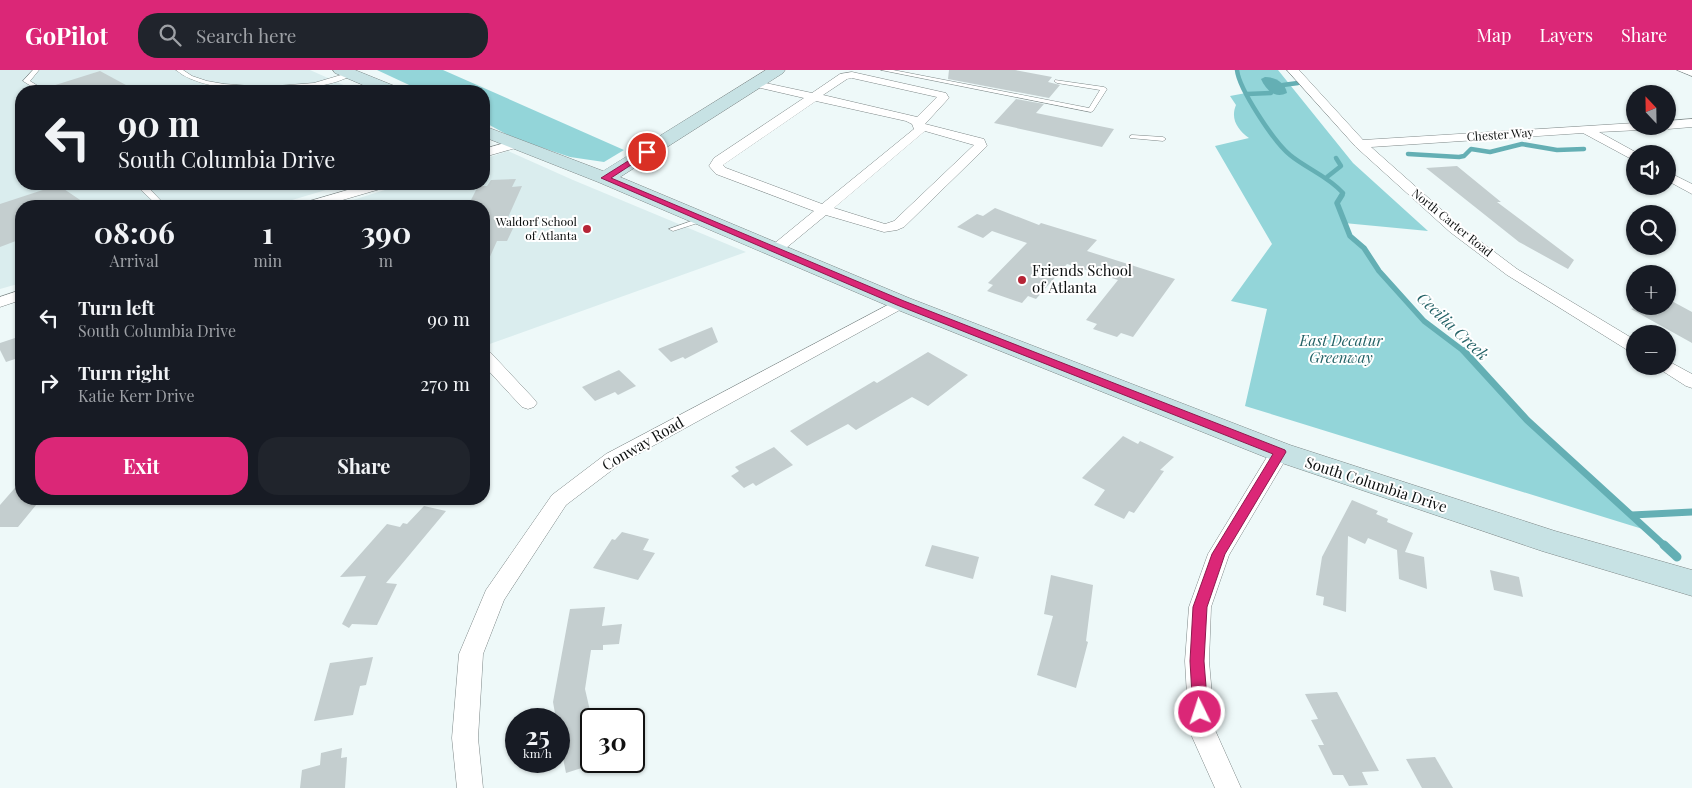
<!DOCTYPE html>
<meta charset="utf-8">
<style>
:root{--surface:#171b24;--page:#20242c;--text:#f1f3f6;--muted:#9ea1a6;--accent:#db2777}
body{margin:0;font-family:"Playfair Display",serif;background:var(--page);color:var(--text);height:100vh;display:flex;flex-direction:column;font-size:19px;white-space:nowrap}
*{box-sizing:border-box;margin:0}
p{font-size:16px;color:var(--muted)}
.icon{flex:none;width:28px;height:28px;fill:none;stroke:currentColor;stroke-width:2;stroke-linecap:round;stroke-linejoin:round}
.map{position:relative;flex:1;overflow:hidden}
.drawer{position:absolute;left:15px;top:130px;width:475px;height:305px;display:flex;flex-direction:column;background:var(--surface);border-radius:20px;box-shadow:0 1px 4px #0004}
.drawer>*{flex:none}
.banner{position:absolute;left:15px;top:15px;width:475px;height:105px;border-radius:20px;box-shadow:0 1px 4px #0004;background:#171b24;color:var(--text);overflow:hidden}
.needle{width:32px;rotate:338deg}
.tools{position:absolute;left:1626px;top:15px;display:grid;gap:10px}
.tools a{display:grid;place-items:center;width:50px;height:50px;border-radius:50%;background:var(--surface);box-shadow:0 1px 4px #0004;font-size:25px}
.speed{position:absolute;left:505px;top:638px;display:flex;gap:10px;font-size:25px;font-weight:700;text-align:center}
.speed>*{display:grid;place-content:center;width:65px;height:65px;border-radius:50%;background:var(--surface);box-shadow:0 1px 4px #0004;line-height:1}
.speed small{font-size:12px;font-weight:400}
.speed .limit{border:2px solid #111;border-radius:8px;background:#fff;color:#111}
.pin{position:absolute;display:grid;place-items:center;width:42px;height:42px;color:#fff;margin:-21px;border:2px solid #fff;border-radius:50%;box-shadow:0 1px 5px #0007}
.me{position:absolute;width:55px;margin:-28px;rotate:356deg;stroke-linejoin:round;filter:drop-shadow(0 0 4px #0008)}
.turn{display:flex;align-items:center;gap:18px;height:105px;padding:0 20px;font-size:22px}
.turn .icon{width:65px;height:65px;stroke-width:2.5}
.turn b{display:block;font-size:35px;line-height:42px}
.eta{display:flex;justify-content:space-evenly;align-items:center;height:85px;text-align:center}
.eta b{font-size:30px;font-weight:700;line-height:35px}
.cta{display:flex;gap:10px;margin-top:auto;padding:10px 20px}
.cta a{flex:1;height:58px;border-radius:20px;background:var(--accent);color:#fff;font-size:20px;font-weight:700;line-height:58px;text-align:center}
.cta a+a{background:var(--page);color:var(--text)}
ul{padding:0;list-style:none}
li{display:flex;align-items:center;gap:15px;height:65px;padding:0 20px}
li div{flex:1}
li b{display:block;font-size:19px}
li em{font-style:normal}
header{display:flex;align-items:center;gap:30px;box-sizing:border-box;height:70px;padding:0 25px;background:var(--accent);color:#fff}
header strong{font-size:24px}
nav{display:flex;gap:28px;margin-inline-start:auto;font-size:18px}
.search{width:350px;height:45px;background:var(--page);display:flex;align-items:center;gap:12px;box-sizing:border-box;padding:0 18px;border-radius:20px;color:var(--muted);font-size:19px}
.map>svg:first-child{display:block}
</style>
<header>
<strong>GoPilot</strong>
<div class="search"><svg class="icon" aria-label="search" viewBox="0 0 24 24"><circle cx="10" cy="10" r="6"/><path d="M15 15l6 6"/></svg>Search here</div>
<nav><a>Map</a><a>Layers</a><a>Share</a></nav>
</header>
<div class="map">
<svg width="1692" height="718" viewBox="0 0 1692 718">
<rect width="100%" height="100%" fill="#eef9f9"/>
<g fill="#daedee">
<path d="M0,0H310L357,21H21V114H346L272,136H21V213L0,219Z"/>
<path d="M508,81L573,110L746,182L484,276V136H338L340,134L404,114H484V89Z"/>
</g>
<g fill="#93d5d9">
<path d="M377,0H443L624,80L604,92L570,87L513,68L484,52V21H422Z"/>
<path d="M1237,0H1278L1353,93L1428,161L1344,153L1350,166L1364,178L1379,201L1424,251L1464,281L1527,350L1649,461L1245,336L1267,239L1231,231L1272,174L1215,76L1249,68C1238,60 1230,49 1236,35L1230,26L1246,23L1238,10Z"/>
</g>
<path fill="#64afb4" d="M1265,7C1275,7 1285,12 1287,23C1275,29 1266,20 1261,9Z"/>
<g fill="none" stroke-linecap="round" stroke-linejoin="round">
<g stroke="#64afb4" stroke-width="4.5">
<path d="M1237,0C1239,19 1274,72 1290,85C1307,99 1328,106 1343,123L1341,126"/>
<path d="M1283,15L1298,13"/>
<path d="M1247,24L1271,23"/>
<path d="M1408,84L1459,87L1464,86L1471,79L1490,82L1522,74L1557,80L1584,79"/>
<path d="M1327,107L1341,96L1336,88"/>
</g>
<path stroke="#64afb4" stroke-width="5.5" d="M1342,125L1337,133L1350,166L1364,178L1379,201L1424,251L1465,282"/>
<g stroke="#64afb4" stroke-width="7">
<path d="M1464,281L1527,350L1666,477"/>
<path d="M1632,445L1692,442"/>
</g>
<path stroke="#64afb4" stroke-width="9" d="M1664,475L1677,487"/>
</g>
<g fill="#c4cecf">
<path d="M949,0H1015L1052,7L1048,12L1060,15L1049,28L948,9Z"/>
<path d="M100,1L137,21H50L49,17Z"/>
<path d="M1016,29L1044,34L1036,43L1114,59L1102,77L994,53Z"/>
<path d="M1457,96L1501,132H1497L1574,190L1568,199L1519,172L1426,98Z"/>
<path d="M516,109L512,117L522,116L506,152H516L507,171H497L484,200V136H468L478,116H487L491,110Z"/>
<path d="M58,115L89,136H21V169L0,177V134Z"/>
<path d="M995,138L1039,155L1041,153L1097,170L1087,181L1175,209L1133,267L1121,263L1117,267L1093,259L1097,254L1086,250L1118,210L1067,194L1036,229L1028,226L1022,233L987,221L993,215L988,213L1027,173L992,161L983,168L957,157L977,144L983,146Z"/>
<path d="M1668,229L1692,242V273L1631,239L1641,236H1668Z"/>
<path d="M712,257L718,272L685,289L683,287L671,292L658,279Z"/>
<path d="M21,266V287L6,292L0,280V273Z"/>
<path d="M928,282L968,305L928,336L912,327L856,360L848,354L807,376L790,361L874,311L877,313Z"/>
<path d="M619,300L636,316L618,325L615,322L595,331L582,317Z"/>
<path d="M1123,366L1138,374L1140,371L1174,387L1160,400L1164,401L1134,443L1129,441L1124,449L1094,435L1105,420L1082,408Z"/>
<path d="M774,377L793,395L756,416L753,413L744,418L731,406L739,401L735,397Z"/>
<path d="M21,411V429H41L18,457H0V435Z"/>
<path d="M1352,430L1378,441L1376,444L1388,449L1387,452L1413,463L1405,482L1424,487L1427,519L1399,509L1397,480L1368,468L1365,474L1348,466L1346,542L1323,535L1324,527L1316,525L1322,487Z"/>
<path d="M424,436L446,441L386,513L397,514L377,555L352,554L349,558L342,554L366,506L340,507L387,454L400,457L403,453L407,454Z"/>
<path d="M622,462L649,469L643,480L655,483L638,510L593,498L612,469L615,470Z"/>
<path d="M932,475L979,487L973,509L925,496Z"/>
<path d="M1490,500L1519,507L1523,527L1494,520Z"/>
<path d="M1051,505L1093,515L1086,571L1088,572L1076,618L1037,605L1053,546L1044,544Z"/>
<path d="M605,537L602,556L622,554L619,574L603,575V580H591L585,619L591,645V695L566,703L563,688L559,690V649H556L553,632L570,539Z"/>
<path d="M373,587L366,615L360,616L353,645L314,651L330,593Z"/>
<path d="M1337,622L1379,701L1362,702L1368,715L1349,716L1343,705H1333L1318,675H1324L1311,650L1318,649L1305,624Z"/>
<path d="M342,678L341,688L347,687L345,718H300L302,700L320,695L321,683Z"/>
<path d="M1435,687L1453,718H1422L1406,689Z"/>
</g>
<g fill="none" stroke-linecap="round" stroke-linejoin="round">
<defs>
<g id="lane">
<path d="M33,0H39L30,11L46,21H39L23,11Z"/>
<path d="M176,0H183L192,6L207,11L224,14L264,17L314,13L351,2L354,4C320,26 207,28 176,0Z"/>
<path d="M881,0H893L1089,38L1100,20L1057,13L1054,11L1055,10L1104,17L1107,19L1093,41L1091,42Z"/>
<path d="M1132,65L1163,67L1166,69L1163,71L1130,68V66Z"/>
<path d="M353,114H360L367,120L360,122Z"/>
<path d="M140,115H146L166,136H158L140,119Z"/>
<path d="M700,148H706L707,150L673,161L669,159Z"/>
</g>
<g id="street">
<path d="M1287,0H1299L1363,70L1635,53V56H1646L1640,60L1599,62L1639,84H1635V91L1583,63L1371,77L1460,156L1517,199L1635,270V282L1629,281L1507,205L1450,162L1356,77Z"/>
<path d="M1677,0H1692V6Z"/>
<path d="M852,2L946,23L949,28L947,30L925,54L984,69L987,76L904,157L897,160L884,162L826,145L780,183H770L768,180L770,177L814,141L716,104L709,96L714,88L804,28L752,16L750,14L752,12L756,11L812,23L840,4ZM852,8L937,27L917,47L823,25L847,9ZM816,31L906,51L912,54L914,59L822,134L726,98L723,95ZM925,61L974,75L894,151L885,154L834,138Z"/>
<path d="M1692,49V57L1668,59L1663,56H1668V51Z"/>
<path d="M515,70L519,71L521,74L519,77L484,87V79Z"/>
<path d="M1668,102L1692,114V124L1668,111Z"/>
<path d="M368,114H389L387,117L322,136H301L303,133Z"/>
<path d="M21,220V230L0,237V227Z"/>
<path d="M901,228L907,230L909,233L907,236L620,394L566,435L504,530L483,584L478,668L483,718H457L452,668L459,584L486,520L552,425L606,384Z"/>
<path d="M484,281L490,282L534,329L537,333L534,337L528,339L522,337L484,296Z"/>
<path d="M1668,291L1692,304V318L1686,316L1661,300L1658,296H1668Z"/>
<path d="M1280,375L1287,377L1290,382L1229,485L1211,537L1209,591L1215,660L1241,718H1215L1189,660L1185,591L1189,537L1208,484L1273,377Z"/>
</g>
<g id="secondary">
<path d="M333,0H355L397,17L399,21H377L335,3Z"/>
<path d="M766,0H785L783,3L620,107L909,228L1290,375L1555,461L1692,500V526L1542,481L1270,389L893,238L598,112L484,67V56L603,101Z"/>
</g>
</defs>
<use href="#lane" stroke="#7e8888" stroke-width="1"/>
<use href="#street" stroke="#7e8888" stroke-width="1"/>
<use href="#secondary" stroke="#7e8888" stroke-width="1"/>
<use href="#lane" fill="#fff" fill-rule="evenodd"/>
<use href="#street" fill="#fff" fill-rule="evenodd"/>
<use href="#secondary" fill="#c7e2e4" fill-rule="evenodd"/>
</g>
<path fill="#db2777" stroke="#8e194d" d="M644,81L651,82L611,108L904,231L1285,380L1286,382L1225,484L1207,537L1204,591L1208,642L1206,647L1200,649L1195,647L1193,642L1190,591L1193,537L1212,484L1273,384L897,235L601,108Z"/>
<g fill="#b62536" stroke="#fff" stroke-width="2">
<circle cx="587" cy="159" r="5"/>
<circle cx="1022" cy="210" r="5"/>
</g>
<g text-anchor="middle" stroke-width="4" stroke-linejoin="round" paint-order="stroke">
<g font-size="12" fill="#0c0f0f" stroke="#fff">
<text transform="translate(1500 65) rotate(-4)" y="4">Chester Way</text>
<text transform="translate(1452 153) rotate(39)" y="4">North Carter Road</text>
</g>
<g font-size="12" fill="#0c0f0f" stroke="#fff" text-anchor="end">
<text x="577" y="156">Waldorf School<tspan x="577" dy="14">of Atlanta</tspan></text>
</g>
<g font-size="15" fill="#0c0f0f" stroke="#fff" text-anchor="start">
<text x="1032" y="206">Friends School<tspan x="1032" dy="17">of Atlanta</tspan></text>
</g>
<g font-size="15" font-style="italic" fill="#226165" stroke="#fff">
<text x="1341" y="276">East Decatur<tspan x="1341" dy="17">Greenway</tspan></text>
</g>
<g font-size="15" fill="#0c0f0f" stroke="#fff">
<text transform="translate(643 374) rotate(-30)" y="5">Conway Road</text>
<text transform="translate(1376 415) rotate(18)" y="5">South Columbia Drive</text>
</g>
<g font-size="16" font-style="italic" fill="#246266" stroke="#fff">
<text transform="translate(1453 256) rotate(43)" y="6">Cecilia Creek</text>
</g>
</g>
</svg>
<div class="tools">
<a><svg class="needle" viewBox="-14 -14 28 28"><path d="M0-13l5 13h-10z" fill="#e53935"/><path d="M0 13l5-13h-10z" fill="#9ea1a6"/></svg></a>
<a><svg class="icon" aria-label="sound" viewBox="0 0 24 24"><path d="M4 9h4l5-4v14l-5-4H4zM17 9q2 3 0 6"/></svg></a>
<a><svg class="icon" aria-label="search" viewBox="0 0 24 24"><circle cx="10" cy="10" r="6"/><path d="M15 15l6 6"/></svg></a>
<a>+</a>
<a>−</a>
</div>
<div class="speed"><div>25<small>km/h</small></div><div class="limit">30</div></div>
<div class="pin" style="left:647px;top:82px;background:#d93025"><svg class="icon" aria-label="arrive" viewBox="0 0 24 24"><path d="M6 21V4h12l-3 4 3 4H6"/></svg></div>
<svg class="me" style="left:1200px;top:642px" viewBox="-20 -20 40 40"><circle r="17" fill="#db2777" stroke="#fff" stroke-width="3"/><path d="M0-11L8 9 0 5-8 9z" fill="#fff"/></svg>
<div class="banner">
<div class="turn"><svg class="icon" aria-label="left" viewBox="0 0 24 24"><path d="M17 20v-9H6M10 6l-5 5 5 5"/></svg><div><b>90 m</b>South Columbia Drive</div></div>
</div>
<section class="drawer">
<div class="eta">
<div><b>08:06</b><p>Arrival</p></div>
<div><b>1</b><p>min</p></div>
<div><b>390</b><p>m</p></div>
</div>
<ul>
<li><svg class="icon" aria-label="left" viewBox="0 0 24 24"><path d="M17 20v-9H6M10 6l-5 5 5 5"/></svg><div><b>Turn left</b><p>South Columbia Drive</p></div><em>90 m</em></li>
<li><svg class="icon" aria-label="right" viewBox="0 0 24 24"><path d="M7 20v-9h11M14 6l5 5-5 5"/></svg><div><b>Turn right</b><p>Katie Kerr Drive</p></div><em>270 m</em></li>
</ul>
<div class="cta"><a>Exit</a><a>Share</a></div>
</section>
</div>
